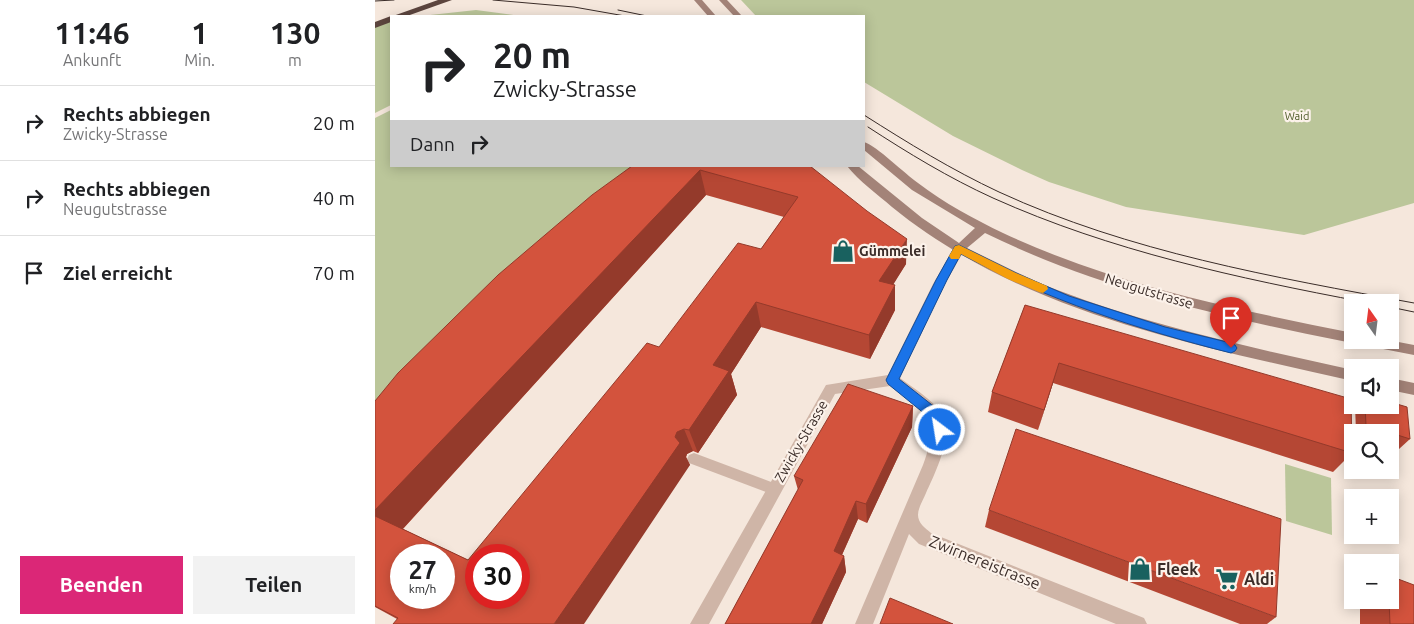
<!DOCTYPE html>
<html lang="de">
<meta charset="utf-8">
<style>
:root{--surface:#fff;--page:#f2f2f2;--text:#202124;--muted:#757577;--line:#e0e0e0;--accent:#db2777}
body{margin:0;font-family:Ubuntu,sans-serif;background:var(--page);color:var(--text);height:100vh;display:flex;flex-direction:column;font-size:19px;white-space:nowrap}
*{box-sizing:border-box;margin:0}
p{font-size:16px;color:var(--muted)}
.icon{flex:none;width:28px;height:28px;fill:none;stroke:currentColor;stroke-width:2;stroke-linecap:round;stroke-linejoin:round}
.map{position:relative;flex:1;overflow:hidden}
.side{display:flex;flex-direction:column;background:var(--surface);width:375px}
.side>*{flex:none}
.guide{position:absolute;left:15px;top:15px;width:475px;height:152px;border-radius:0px;box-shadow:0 2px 12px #0003;background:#fff;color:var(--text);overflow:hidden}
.needle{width:32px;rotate:346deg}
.tools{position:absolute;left:969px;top:294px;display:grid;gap:10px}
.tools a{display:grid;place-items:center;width:55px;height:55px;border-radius:0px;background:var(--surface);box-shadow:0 2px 12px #0003;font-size:25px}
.speed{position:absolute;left:15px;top:544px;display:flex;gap:10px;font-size:25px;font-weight:700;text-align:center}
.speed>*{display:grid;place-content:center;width:65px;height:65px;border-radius:50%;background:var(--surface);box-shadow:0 2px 12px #0003;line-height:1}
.speed small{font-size:12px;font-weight:400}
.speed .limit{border:8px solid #d22;background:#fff;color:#111}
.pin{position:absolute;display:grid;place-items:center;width:42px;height:42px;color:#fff;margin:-51px -21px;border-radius:50% 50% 50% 0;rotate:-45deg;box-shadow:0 0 5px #0007}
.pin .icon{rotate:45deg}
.me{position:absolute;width:55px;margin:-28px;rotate:329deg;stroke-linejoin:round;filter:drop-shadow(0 0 4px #0008)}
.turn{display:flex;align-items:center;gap:18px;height:105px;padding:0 20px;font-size:22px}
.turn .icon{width:65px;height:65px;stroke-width:2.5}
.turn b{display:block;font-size:35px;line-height:42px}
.then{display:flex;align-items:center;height:48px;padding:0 20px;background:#0003;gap:10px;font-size:19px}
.eta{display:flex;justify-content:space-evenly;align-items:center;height:85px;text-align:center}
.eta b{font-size:30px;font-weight:700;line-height:35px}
.primary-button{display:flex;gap:10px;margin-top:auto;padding:10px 20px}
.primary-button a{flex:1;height:58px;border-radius:0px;background:var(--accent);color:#fff;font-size:20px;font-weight:700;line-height:58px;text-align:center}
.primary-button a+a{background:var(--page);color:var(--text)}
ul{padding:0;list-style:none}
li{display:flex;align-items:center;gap:15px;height:75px;padding:0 20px;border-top:1px solid var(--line)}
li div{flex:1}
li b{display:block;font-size:19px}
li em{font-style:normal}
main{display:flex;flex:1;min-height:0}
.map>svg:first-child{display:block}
</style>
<main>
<section class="side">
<div class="eta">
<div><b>11:46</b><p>Ankunft</p></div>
<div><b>1</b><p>Min.</p></div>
<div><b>130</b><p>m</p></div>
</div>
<ul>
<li><svg class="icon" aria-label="right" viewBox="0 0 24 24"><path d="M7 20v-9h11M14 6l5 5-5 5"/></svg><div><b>Rechts abbiegen</b><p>Zwicky-Strasse</p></div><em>20 m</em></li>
<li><svg class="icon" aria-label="right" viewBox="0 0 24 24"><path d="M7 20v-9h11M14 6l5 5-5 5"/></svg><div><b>Rechts abbiegen</b><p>Neugutstrasse</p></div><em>40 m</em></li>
<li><svg class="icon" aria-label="arrive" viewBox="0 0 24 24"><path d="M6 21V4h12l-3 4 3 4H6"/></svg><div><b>Ziel erreicht</b></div><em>70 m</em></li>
</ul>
<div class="primary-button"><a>Beenden</a><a>Teilen</a></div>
</section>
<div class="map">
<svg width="1039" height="624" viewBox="0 0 1039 624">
<rect width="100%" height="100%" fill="#f5e7dc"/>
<g fill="#bbc69a">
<path d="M366,0H1039V203L929,235L751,207L674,182L647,170L578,136L489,82V16H381Z"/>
<path d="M101,10L146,16H46Z"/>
<path d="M16,20V105L0,113V22Z"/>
<path d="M16,110V166H295L0,450V118Z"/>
<path d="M910,464L956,478L957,535L911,521Z"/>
</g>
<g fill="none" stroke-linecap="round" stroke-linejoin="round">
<path fill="#cfb5a7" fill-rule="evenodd" d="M319,453L404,485L406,489L404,493L399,495L314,463L312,459L314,455Z"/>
<path fill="#cfb5a7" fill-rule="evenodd" d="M584,245L590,249L570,284L525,378C538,388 557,399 566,413C580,434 560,473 551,493C548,500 543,508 543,515C543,523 550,528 556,533L769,618L772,624H741L544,544L534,534L498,624H480L548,465C566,415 553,415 515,386L460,394L334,624H315L451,385L513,375L558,284L580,246Z"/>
<g fill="#a38378" fill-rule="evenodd">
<path d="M319,0H327L341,16H333Z"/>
<path d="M344,0H352L367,16H359Z"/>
<path d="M489,142C502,146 530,174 543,183C569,203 599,219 628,233C739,285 859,309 978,333V340H1013L1039,345V355C894,327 744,299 610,233L592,248C623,263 653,279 685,291C780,327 879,348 978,370V381C819,345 646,312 517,207C502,194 484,181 472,166H483L547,218L584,243L600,228L537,190L489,150Z"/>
<path d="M1015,378L1039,383V395L1015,390Z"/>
</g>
<g fill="#5c453e" fill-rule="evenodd">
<path d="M63,0H77L32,16H18Z"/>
<path d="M16,16V22L0,28V22Z"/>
</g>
<g stroke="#3a2c28" stroke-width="1">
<path d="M118,0L199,7L250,16"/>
<path d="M0,1L19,0"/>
<path d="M243,10L272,16"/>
<path d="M489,115C533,143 577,170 624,192C754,252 898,277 1039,303"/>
<path d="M493,127C533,153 574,178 618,198C736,251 862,278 989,302"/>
<path d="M1015,307L1039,312"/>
</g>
</g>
<g fill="#b54734" fill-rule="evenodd">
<path d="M257,166H435L531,264L518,284L520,310L495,359L386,327L356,374L362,395L323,453L318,451L312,454L311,457L315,465L22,619L0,607V401ZM331,195L409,217L386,249L93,560L28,529Z"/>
<path d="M650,305L977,453L958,472L678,383L663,430L613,412L617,392Z"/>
<path d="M980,405H990L1035,439L1024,449L1015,446V432H981Z"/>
<path d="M538,406L537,427L492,523L483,519L467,555L469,556L471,572L447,624H350L423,490L419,476Z"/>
<path d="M614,510L901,617L892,624H865L610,527Z"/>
<path d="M985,600H1014L1039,624H985Z"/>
</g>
<g fill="#943a2b">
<path d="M325,170L331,195L23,534L0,517V510Z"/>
<path d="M532,239L531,264L505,306L504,281Z"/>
<path d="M520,285V310L495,359L494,335Z"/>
<path d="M381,302L386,327L356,374L362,395L323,453L314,430L338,365Z"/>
<path d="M684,363L678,383L663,430L669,410Z"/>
<path d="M538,406L537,427L492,523L491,504Z"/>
<path d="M309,429L318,451L312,454L311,457L315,465L209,624H179L300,437L302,432Z"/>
<path d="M481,501L483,519L461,568L459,551Z"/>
<path d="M469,556L471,572L447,624H436Z"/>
</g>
<g fill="#d3533d" stroke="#943a2b" fill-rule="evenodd">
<path d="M257,166H435L492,211L532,239L504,281L520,285L494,335L381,302L338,365L354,371L314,430L309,429L302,432L300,437L305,443L179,624H18L23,618L0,606V516L93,560L272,343L284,347L363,243L386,249L423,197L325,170L0,510V401L23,373L123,275L217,195ZM26,555H69V598H26ZM101,555H144V598H101Z"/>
<path d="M650,305L976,399L977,453L684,363L669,410L617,392Z"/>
<path d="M473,384L538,406L491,504L481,501L459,551L469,556L436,624H350L428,480L419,476Z"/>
<path d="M1015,402L1032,407L1035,439L991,425L990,405H1015Z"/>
<path d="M641,429L906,519L901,617L614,510Z"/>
<path d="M1015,576L1039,585V624H1015L1014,600H1015Z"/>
<path d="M515,598L578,624H505Z"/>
</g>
<path fill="#1a73e8" stroke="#114b97" d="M584,245L641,273L694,296L790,327L856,343L860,345L862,348L860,351L856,353C761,329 673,300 586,254L572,280L524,379L566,412L572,430L570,434L565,435L561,434L556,419L513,384L511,380L561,280L580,246Z"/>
<path fill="#f59e0b" d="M584,245L641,273L672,286L673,289L668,293L664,292L633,279L586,254L584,259H576L574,256L580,246Z"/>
<defs>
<symbol id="shop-bare" viewBox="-9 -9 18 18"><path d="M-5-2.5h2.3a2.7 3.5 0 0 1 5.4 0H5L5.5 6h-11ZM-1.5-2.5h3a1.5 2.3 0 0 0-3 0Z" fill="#19615f" stroke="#fcf2ea" stroke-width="2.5" paint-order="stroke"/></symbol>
<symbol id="supermarket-bare" viewBox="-9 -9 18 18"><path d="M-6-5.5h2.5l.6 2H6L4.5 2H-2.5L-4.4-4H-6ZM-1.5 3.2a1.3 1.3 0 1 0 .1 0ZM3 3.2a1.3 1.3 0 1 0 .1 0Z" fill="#19615f" stroke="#fcf2ea" stroke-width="2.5" paint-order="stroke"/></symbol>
</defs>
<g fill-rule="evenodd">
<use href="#shop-bare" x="452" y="235" width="32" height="32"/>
<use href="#shop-bare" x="749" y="553" width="32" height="32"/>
<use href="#supermarket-bare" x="836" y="563" width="32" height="32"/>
</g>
<g text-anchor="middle" stroke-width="4.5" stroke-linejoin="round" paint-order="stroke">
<g font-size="11" fill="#4e5b29" stroke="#fcf2ea">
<text x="922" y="120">Waid</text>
</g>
<g font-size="14" font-weight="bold" fill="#3a2c28" stroke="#fcf2ea" text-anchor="start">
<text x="484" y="256">Gümmelei</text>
</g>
<g font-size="14" fill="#3a2c28" stroke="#fcf2ea">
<text transform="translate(774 291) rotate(17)" y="5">Neugutstrasse</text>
<text transform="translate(426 441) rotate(-60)" y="5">Zwicky-Strasse</text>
</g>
<g font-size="16" fill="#3a2c28" stroke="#fcf2ea">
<text transform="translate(610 562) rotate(22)" y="6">Zwirnereistrasse</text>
</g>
<g font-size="16" font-weight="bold" fill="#3a2c28" stroke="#fcf2ea" text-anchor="start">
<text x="782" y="575">Fleek</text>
<text x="869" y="585">Aldi</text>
</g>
</g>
</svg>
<div class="tools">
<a><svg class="needle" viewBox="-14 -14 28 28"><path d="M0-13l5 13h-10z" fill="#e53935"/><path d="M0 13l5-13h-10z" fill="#757577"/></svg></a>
<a><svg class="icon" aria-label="sound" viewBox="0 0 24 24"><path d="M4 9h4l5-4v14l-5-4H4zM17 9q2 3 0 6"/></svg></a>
<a><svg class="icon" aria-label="search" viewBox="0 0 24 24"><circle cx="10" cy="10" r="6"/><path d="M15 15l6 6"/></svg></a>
<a>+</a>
<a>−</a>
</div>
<div class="speed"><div>27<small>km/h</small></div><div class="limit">30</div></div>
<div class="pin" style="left:856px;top:348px;background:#d93025"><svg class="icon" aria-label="arrive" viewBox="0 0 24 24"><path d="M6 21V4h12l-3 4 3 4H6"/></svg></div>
<svg class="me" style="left:565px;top:430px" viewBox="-20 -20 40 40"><circle r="17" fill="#1a73e8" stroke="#fff" stroke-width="3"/><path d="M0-11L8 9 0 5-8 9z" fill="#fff"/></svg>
<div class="guide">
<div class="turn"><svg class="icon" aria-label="right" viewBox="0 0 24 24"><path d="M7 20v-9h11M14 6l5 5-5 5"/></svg><div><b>20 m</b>Zwicky-Strasse</div></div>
<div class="then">Dann<svg class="icon" aria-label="right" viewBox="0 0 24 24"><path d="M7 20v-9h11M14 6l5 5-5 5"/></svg></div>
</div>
</div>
</main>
